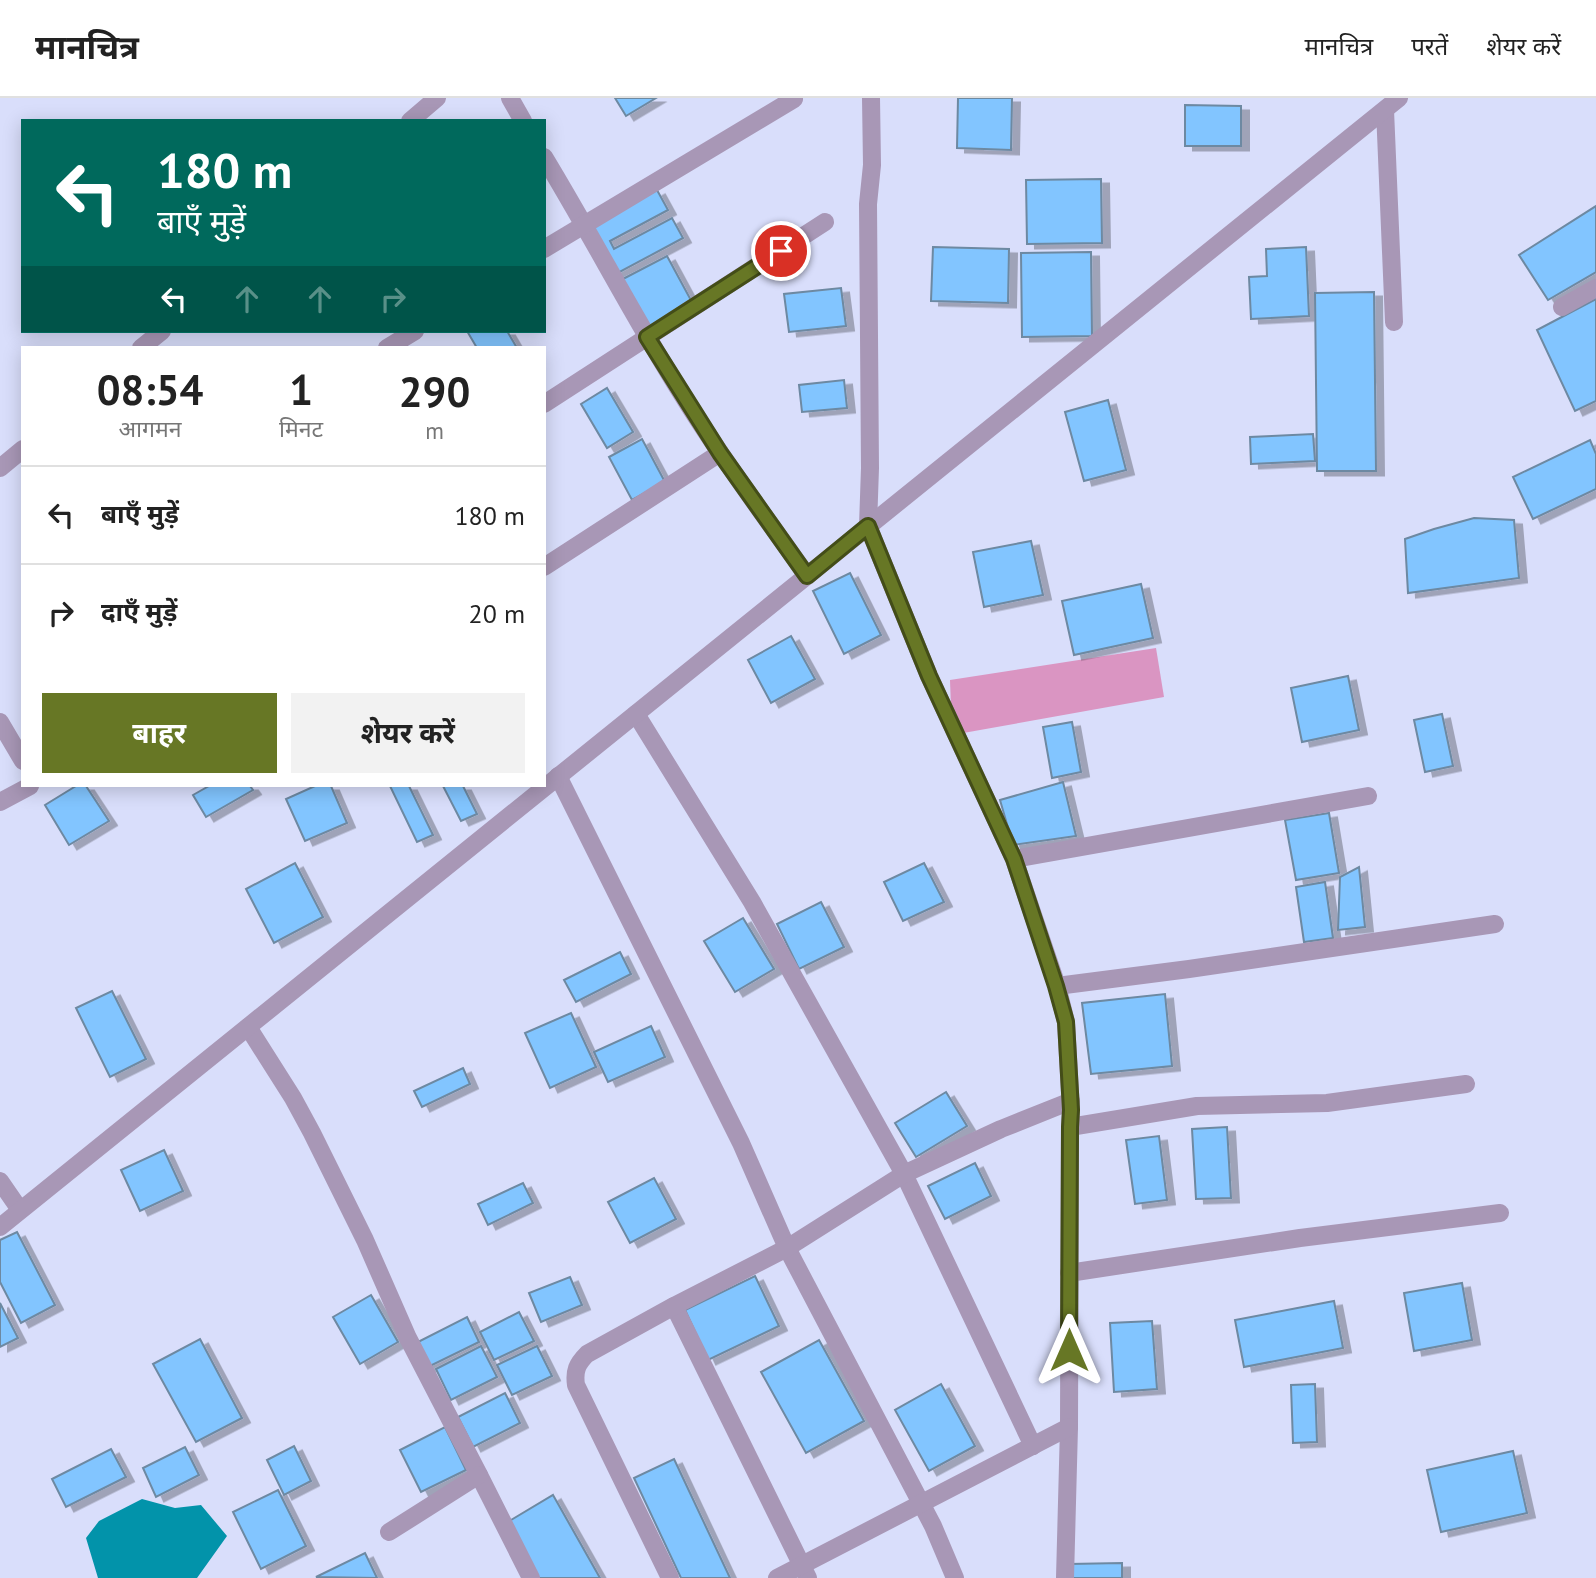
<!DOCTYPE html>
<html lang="hi">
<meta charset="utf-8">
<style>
:root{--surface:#fff;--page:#f2f2f2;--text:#222;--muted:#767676;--line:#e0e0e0;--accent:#677725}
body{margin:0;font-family:"PT Sans","Noto Sans Devanagari",sans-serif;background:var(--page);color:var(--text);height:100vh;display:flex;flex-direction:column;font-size:26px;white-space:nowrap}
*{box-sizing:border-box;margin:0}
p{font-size:23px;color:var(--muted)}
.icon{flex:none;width:38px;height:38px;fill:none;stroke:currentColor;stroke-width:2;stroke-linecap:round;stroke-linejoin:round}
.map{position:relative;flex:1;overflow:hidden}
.panel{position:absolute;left:21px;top:248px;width:525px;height:441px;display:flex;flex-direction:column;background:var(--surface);border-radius:0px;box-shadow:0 4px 18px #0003}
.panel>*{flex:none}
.top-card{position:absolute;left:21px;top:21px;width:525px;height:214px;border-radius:0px;box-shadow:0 4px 18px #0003;background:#00695c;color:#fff;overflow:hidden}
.pin{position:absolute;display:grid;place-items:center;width:60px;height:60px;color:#fff;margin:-30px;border:4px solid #fff;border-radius:50%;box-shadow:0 2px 7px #0007}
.me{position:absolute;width:77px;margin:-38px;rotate:0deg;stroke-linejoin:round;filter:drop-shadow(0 0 5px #0008)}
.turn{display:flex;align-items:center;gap:24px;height:147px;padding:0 21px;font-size:32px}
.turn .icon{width:91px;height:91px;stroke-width:2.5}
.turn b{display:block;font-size:49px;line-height:60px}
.lanes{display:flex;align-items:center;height:66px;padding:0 21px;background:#0003;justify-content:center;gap:35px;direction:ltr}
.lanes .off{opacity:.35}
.eta{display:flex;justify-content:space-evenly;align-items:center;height:119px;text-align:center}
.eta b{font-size:42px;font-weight:700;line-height:49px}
.cta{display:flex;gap:14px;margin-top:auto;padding:14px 21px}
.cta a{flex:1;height:80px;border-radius:0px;background:var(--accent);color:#fff;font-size:28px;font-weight:700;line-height:80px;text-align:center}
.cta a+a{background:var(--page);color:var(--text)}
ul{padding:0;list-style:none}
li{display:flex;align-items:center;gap:21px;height:98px;padding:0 21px;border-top:2px solid var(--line)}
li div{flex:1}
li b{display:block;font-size:26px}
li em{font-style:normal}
header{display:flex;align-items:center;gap:42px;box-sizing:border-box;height:98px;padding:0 35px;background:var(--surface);border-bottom:2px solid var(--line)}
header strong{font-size:33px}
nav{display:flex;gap:38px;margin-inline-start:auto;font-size:24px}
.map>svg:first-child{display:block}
</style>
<header>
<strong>मानचित्र</strong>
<nav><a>मानचित्र</a><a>परतें</a><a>शेयर करें</a></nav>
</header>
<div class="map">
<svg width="1596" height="1480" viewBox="0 0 1596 1480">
<defs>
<filter id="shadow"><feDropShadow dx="8" dy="4.5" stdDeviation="0" flood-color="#0004"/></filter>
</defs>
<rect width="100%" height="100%" fill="#d9defb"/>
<path fill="#da95c2" d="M1156,550L1164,599L952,637L950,582Z"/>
<path fill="#0293aa" d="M142,1401L175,1410L201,1407L227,1438L197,1480H98L86,1440L99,1423Z"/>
<g fill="#82c5ff" stroke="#6d89a2" stroke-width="2" filter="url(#shadow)">
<path d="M615,0H656L626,18Z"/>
<path d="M958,0H1012L1011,52L957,50Z"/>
<path d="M1185,7L1241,8V48H1185Z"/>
<path d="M1101,81L1102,145L1027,146L1026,82Z"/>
<path d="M657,92L668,112L610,143L614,151L672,120L683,140L614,177L588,128Z"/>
<path d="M1596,108V174L1548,202L1519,157Z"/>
<path d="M933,149L1009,151L1008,205L931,203Z"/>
<path d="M1306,149L1309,218L1251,221L1249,179L1267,178L1266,151Z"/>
<path d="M1091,154L1092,238L1022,239L1021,155Z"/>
<path d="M667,158L693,206L646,230L621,182Z"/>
<path d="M841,190L846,228L789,234L784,196Z"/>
<path d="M1374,194L1376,373H1317L1315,195Z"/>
<path d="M1596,201V303L1575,313L1537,232Z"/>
<path d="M467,233H507L517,250H477Z"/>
<path d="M844,282L847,310L802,314L799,287Z"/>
<path d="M607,290L633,334L607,350L581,306Z"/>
<path d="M1108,302L1126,372L1084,383L1065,314Z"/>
<path d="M1313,336L1315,363L1251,366L1250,339Z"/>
<path d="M642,341L665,384L632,402L609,359Z"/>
<path d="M1590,342L1596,356V391L1533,421L1513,379Z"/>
<path d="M1474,420L1514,422L1519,480L1408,495L1405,441L1434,431Z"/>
<path d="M1031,443L1043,497L984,509L973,454Z"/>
<path d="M850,475L881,537L844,556L813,493Z"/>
<path d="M1141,486L1153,540L1074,557L1062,503Z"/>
<path d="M791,538L815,581L771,605L748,562Z"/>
<path d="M1348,578L1359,632L1302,644L1291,590Z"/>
<path d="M1442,616L1453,668L1425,674L1414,622Z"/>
<path d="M1072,624L1081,674L1052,680L1043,629Z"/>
<path d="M1063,684L1076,738L1013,747L1000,702Z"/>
<path d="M76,688H86L109,723L69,747L45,707Z"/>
<path d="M209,688H250L253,692L206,719L193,697Z"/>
<path d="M315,688H331L347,725L305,743L286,701Z"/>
<path d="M390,688H409L433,737L417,744Z"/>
<path d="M443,688H463L477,716L461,723Z"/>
<path d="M1329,715L1339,775L1296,782L1285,722Z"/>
<path d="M295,765L323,819L274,845L246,791Z"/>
<path d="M924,765L944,804L903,823L884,784Z"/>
<path d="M1359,769L1365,829L1338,832L1340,779Z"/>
<path d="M1325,784L1333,840L1304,844L1296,789Z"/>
<path d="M821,804L844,849L799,871L777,826Z"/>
<path d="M743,820L774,871L735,894L704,843Z"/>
<path d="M620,854L631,876L576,904L564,882Z"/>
<path d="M112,893L146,961L110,979L76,910Z"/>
<path d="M1165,896L1172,968L1091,976L1082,905Z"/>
<path d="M571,915L596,969L550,990L525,935Z"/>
<path d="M651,928L665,959L608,984L594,954Z"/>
<path d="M463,970L470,986L422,1009L414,993Z"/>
<path d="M946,994L967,1028L916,1059L895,1025Z"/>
<path d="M1227,1029L1231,1100L1196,1101L1192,1031Z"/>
<path d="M1159,1038L1167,1102L1135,1106L1126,1042Z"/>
<path d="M164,1052L183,1093L140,1113L121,1072Z"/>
<path d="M975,1065L991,1098L945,1121L928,1088Z"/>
<path d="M654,1080L676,1121L630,1145L608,1104Z"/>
<path d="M523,1085L533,1105L488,1127L478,1106Z"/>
<path d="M17,1134L55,1207L21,1225L0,1184V1142Z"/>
<path d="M755,1178L779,1228L708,1262L685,1212Z"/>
<path d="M570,1179L582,1207L541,1224L529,1195Z"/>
<path d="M1462,1185L1472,1242L1414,1253L1404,1195Z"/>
<path d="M371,1197L398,1244L360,1266L333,1219Z"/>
<path d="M1334,1203L1343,1250L1244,1269L1235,1222Z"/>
<path d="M0,1205L18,1240L0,1249Z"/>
<path d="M519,1214L534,1243L494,1262L480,1234Z"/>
<path d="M467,1219L479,1244L428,1269L416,1245Z"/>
<path d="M1152,1223L1157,1291L1114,1294L1110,1225Z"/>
<path d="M200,1241L242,1320L196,1344L153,1266Z"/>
<path d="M819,1242L864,1323L806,1355L761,1274Z"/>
<path d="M481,1248L497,1279L451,1302L436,1271Z"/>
<path d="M537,1248L552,1278L512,1297L497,1267Z"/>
<path d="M941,1286L975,1348L929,1373L895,1312Z"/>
<path d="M1315,1286L1317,1344L1293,1345L1291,1287Z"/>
<path d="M505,1295L520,1325L473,1349L458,1319Z"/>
<path d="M445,1329L466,1372L421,1394L400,1352Z"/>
<path d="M294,1348L311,1383L284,1397L267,1362Z"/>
<path d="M185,1349L199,1377L156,1399L143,1370Z"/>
<path d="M111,1351L126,1379L66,1409L52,1381Z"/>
<path d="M1513,1353L1527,1415L1441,1434L1427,1372Z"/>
<path d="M674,1361L730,1480H681L634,1380Z"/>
<path d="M278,1392L306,1448L261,1471L233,1414Z"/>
<path d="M553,1397L600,1480H538L506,1425Z"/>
<path d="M365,1455L377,1480L316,1479Z"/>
<path d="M1122,1465V1480H1070L1069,1466Z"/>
</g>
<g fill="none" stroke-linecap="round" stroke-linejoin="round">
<g stroke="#a897b6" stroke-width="18">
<path d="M510,0L523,23"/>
<path d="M871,0L872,67L868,106L870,370L868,428L929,578L1014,761L1057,888L1066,924L1071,1012L1070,1029L1069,1329L1065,1480"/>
<path d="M1385,12L1394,224"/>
<path d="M410,23L437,0"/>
<path d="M544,59C592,138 634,220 683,298C721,360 765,418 807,478"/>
<path d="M544,151L794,1"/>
<path d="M1562,209L1596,190"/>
<path d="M141,250L162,233"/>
<path d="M387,250L415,233"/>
<path d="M544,306L825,124"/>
<path d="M0,370L23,351"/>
<path d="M544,469L720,355"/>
<path d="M636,616L752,804L904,1076L1033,1348"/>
<path d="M0,624L23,663"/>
<path d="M558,678L741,1045L787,1150L933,1428L955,1480"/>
<path d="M0,704L30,688"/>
<path d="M1014,761L1368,698"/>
<path d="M1057,888L1189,871L1495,826"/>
<path d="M248,929L293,1000L312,1035L365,1142L408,1240L479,1377L531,1480"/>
<path d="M1070,1029L1197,1008L1327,1005L1466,986"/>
<path d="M0,1083L20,1112"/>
<path d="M0,1129L1399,0"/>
<path d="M1069,1175L1300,1140L1500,1115"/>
<path d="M674,1208L808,1480"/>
<path d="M389,1434L479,1377"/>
<path d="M670,1480L576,1287C574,1273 577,1266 587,1256L674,1208L787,1150L904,1076L1001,1031L1071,1003"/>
<path d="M777,1480L1069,1329"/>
</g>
</g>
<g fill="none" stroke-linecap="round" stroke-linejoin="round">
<defs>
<path id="route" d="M781,153L647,239L720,355L807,478L868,428L929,578L1014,761L1056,888L1066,924L1071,1012L1070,1029L1069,1252"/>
</defs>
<use href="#route" stroke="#434d18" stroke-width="18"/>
<use href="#route" stroke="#677725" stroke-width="12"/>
</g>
</svg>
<div class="pin" style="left:781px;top:153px;background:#d93025"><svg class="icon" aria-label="arrive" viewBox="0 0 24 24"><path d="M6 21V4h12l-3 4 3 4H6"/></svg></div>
<svg class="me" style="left:1069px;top:1252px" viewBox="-20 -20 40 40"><path d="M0-17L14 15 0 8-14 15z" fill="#677725" stroke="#fff" stroke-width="4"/></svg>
<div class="top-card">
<div class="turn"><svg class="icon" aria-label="left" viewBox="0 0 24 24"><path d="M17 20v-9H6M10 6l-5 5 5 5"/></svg><div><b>180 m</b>बाएँ मुड़ें</div></div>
<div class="lanes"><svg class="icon" aria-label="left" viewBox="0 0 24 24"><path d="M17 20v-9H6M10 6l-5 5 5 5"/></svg><svg class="icon off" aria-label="ahead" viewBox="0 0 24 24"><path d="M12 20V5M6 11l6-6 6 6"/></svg><svg class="icon off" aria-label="ahead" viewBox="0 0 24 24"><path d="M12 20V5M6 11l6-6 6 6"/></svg><svg class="icon off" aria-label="right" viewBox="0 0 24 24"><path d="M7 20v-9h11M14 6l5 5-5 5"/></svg></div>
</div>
<section class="panel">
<div class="eta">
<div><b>08:54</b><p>आगमन</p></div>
<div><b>1</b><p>मिनट</p></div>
<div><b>290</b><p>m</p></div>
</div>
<ul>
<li><svg class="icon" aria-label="left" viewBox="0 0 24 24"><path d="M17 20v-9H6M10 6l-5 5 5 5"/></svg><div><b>बाएँ मुड़ें</b></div><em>180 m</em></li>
<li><svg class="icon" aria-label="right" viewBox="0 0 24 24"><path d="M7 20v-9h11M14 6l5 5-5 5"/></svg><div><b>दाएँ मुड़ें</b></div><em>20 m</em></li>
</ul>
<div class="cta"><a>बाहर</a><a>शेयर करें</a></div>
</section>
</div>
